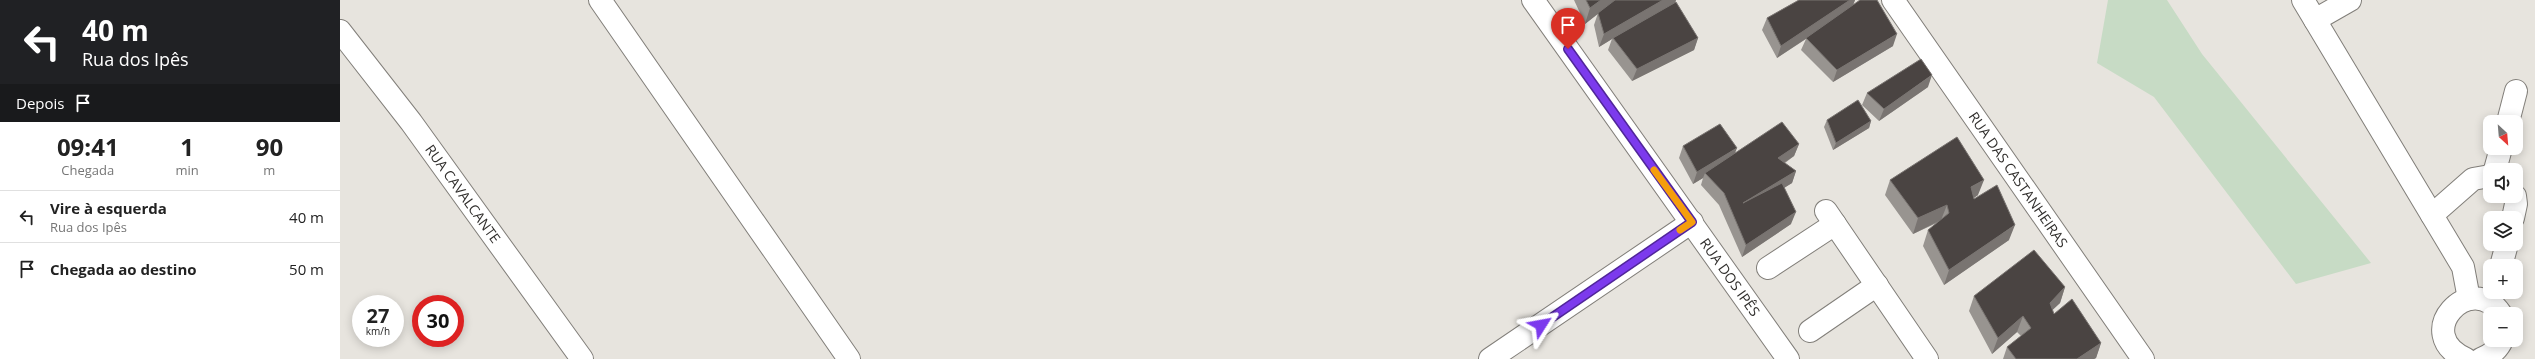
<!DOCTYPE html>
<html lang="pt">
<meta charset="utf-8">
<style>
:root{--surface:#fff;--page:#f2f2f2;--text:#222;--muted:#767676;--line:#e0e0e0}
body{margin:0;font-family:"Open Sans",sans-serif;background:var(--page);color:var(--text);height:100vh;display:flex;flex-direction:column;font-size:15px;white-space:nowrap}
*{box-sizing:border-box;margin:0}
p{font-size:13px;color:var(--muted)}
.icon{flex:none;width:22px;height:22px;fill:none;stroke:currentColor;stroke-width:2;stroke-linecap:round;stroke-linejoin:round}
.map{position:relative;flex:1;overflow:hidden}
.sheet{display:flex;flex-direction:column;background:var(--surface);width:340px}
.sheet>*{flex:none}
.hud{background:#202124;color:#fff;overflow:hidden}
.needle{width:26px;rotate:154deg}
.controls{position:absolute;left:2143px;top:115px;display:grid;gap:8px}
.controls a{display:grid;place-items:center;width:40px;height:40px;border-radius:8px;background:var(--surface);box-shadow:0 2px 10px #0003;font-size:20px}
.speed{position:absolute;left:12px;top:295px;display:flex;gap:8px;font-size:20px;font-weight:700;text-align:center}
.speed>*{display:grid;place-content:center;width:52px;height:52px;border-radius:50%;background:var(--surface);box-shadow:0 2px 10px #0003;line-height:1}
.speed small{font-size:10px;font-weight:400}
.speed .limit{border:6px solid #d22;background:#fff;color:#111}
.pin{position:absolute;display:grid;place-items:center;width:34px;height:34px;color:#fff;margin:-41px -17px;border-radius:50% 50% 50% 0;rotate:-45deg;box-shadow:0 0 4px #0007}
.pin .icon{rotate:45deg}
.me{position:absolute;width:44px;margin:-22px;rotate:56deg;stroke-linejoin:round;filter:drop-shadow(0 0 3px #0008)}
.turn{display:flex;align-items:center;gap:14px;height:84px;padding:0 16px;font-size:18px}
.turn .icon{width:52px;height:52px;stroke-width:2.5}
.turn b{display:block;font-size:28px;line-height:34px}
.then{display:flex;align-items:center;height:38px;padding:0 16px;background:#0003;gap:8px;font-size:15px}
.eta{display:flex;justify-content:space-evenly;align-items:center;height:68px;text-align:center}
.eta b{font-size:24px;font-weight:700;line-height:28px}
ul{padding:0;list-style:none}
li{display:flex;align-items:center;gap:12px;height:52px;padding:0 16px;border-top:1px solid var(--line)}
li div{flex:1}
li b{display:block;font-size:15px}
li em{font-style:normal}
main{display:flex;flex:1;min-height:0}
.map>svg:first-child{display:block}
</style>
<main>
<section class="sheet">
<div class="hud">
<div class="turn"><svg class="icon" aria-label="left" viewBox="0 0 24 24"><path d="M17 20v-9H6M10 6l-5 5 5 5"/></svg><div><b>40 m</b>Rua dos Ipês</div></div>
<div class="then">Depois<svg class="icon" aria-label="arrive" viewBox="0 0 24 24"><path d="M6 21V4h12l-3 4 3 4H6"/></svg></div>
</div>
<div class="eta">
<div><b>09:41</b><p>Chegada</p></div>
<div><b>1</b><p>min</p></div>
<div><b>90</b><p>m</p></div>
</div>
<ul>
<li><svg class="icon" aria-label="left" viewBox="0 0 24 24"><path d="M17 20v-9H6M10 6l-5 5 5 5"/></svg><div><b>Vire à esquerda</b><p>Rua dos Ipês</p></div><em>40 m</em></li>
<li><svg class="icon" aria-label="arrive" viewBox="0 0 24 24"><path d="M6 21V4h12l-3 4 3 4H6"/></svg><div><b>Chegada ao destino</b></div><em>50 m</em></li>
</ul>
</section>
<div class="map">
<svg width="2195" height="359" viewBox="0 0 2195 359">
<rect width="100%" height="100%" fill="#e7e4de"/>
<path fill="#c7dbc5" d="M1768,0H1827L1862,54L2031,263L1956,284L1814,97L1757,63Z"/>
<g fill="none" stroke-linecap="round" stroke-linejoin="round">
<defs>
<g id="minor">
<path d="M260,0L509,359"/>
<path id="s1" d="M1193,0L1448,359"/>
<path id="s2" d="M1553,0L1803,359"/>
<path d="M1963,0L2123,267L2129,299"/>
<path d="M1975,20L2010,0"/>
<path id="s3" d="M0,31L71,122L242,359"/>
<path d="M2168,122L2176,91"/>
<path d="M2155,170L2161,148"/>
<path d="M1486,211L1587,359"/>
<path d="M2092,215L2133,179L2150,176"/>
<path d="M2173,218L2176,204L2175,196"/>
<path d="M2161,266L2167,244"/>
<path d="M1428,268L1495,224"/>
<path d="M1470,331L1537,285"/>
<path d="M1150,359L1352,222"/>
<path d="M2126,359C2070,334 2131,269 2161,314"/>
<path d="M2141,359C2151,355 2158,350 2162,340"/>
</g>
</defs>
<use href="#minor" stroke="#827f7a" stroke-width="24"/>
<use href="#minor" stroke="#fff" stroke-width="22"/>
</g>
<g fill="#989490">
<path d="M1234,0H1336L1335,2L1358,38L1354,50L1292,81L1268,50L1272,39L1259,47L1254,25L1258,13L1245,24Z"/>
<path d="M1459,0H1515L1513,5L1553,46L1493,82L1461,50L1466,39L1437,58L1422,30L1427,18Z"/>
<path d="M1588,87L1539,121L1522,105L1527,93Z"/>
<path d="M1487,120L1531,121L1529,128L1493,150L1484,127Z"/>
<path d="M1459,144L1454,156L1445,163L1456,171L1452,183L1444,188L1451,224L1402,257L1379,205L1361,185L1363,178L1353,184L1339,158L1343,146L1395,153Z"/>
<path d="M1550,180L1638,195L1634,198L1669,240L1604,285L1583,246L1588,230L1599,222L1573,234L1545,195Z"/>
<path d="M1725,287L1720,303L1712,310L1714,314L1761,343L1756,358L1754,359H1663L1667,347L1681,336L1677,332L1652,354L1629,311L1634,296Z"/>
</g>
<g fill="#797471">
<path d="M1261,0H1276L1245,24L1250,8Z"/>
<path d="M1323,0H1336L1335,3L1273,38L1272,39L1259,47L1264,34Z"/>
<path d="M1510,0H1515L1512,8L1437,58L1441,46Z"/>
<path d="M1557,34L1553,46L1493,82L1497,70Z"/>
<path d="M1358,38L1354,50L1292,81L1297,69Z"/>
<path d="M1592,75L1588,87L1539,121L1544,109Z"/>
<path d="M1531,121L1529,128L1493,150L1496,143Z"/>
<path d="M1459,144L1454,156L1433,170L1438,158Z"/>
<path d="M1397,148L1392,161L1365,173L1363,178L1353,184L1357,172Z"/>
<path d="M1456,171L1452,183L1399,215L1403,203Z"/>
<path d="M1644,180L1638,195L1626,203L1631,187Z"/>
<path d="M1607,205L1601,220L1573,234L1578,218Z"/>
<path d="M1456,212L1451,224L1402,257L1406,245Z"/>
<path d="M1675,225L1669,240L1604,285L1609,270Z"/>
<path d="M1725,287L1720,303L1704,318L1710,303Z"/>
<path d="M1683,316L1677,332L1652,354L1658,338Z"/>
<path d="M1761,343L1756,358L1754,359H1737Z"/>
</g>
<g fill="#4a4442" stroke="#797471">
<path d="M1246,0H1261L1250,8Z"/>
<path d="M1275,0H1323L1264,34L1258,13Z"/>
<path d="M1459,0H1510L1441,46L1427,18Z"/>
<path d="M1520,0H1537L1557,34L1497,70L1466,38Z"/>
<path d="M1336,2L1358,38L1297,69L1273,38Z"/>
<path d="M1581,59L1592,75L1544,109L1527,93Z"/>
<path d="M1518,100L1531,121L1496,143L1487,120Z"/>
<path d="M1442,122L1459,144L1438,158L1456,171L1403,203L1442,183L1456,212L1406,245L1384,193L1365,173Z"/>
<path d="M1380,124L1397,148L1357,172L1343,146Z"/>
<path d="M1617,137L1644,180L1631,187L1634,199L1657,185L1675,225L1609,270L1588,230L1609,213L1607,205L1578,218L1550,180Z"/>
<path d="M1694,250L1725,287L1710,303L1714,314L1732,299L1761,343L1737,359H1676L1667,347L1691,328L1683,316L1658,338L1634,296Z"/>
</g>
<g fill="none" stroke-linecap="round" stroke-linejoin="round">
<defs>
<path id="route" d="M1201,325L1352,222L1228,49"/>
</defs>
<use href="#route" stroke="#51269a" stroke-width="10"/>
<use href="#route" stroke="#7c3aed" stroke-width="7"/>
<path stroke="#f59e0b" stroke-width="7" d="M1314,170L1352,222L1340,230"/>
</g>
<g text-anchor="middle" stroke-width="4" stroke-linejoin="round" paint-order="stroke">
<g font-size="14" fill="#32302e" stroke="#fff">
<text dy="5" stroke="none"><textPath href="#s2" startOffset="219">RUA DAS CASTANHEIRAS</textPath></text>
<text dy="5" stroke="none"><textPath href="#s3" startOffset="204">RUA CAVALCANTE</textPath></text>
<text dy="5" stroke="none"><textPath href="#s1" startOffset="340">RUA DOS IPÊS</textPath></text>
</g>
</g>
</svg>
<div class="controls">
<a><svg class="needle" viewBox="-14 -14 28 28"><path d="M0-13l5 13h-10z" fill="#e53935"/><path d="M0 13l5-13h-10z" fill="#767676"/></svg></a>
<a><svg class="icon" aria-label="sound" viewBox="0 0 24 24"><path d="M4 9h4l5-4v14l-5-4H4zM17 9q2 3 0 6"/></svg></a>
<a><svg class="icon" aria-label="layers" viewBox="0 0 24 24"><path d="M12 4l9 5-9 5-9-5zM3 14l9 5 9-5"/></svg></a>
<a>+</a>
<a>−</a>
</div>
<div class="speed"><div>27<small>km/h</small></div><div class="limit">30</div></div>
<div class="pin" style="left:1228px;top:49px;background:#d93025"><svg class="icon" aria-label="arrive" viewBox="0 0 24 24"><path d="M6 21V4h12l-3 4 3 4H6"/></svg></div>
<svg class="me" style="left:1201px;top:325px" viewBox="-20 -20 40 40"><path d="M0-17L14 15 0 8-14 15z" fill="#7c3aed" stroke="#fff" stroke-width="4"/></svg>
</div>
</main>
